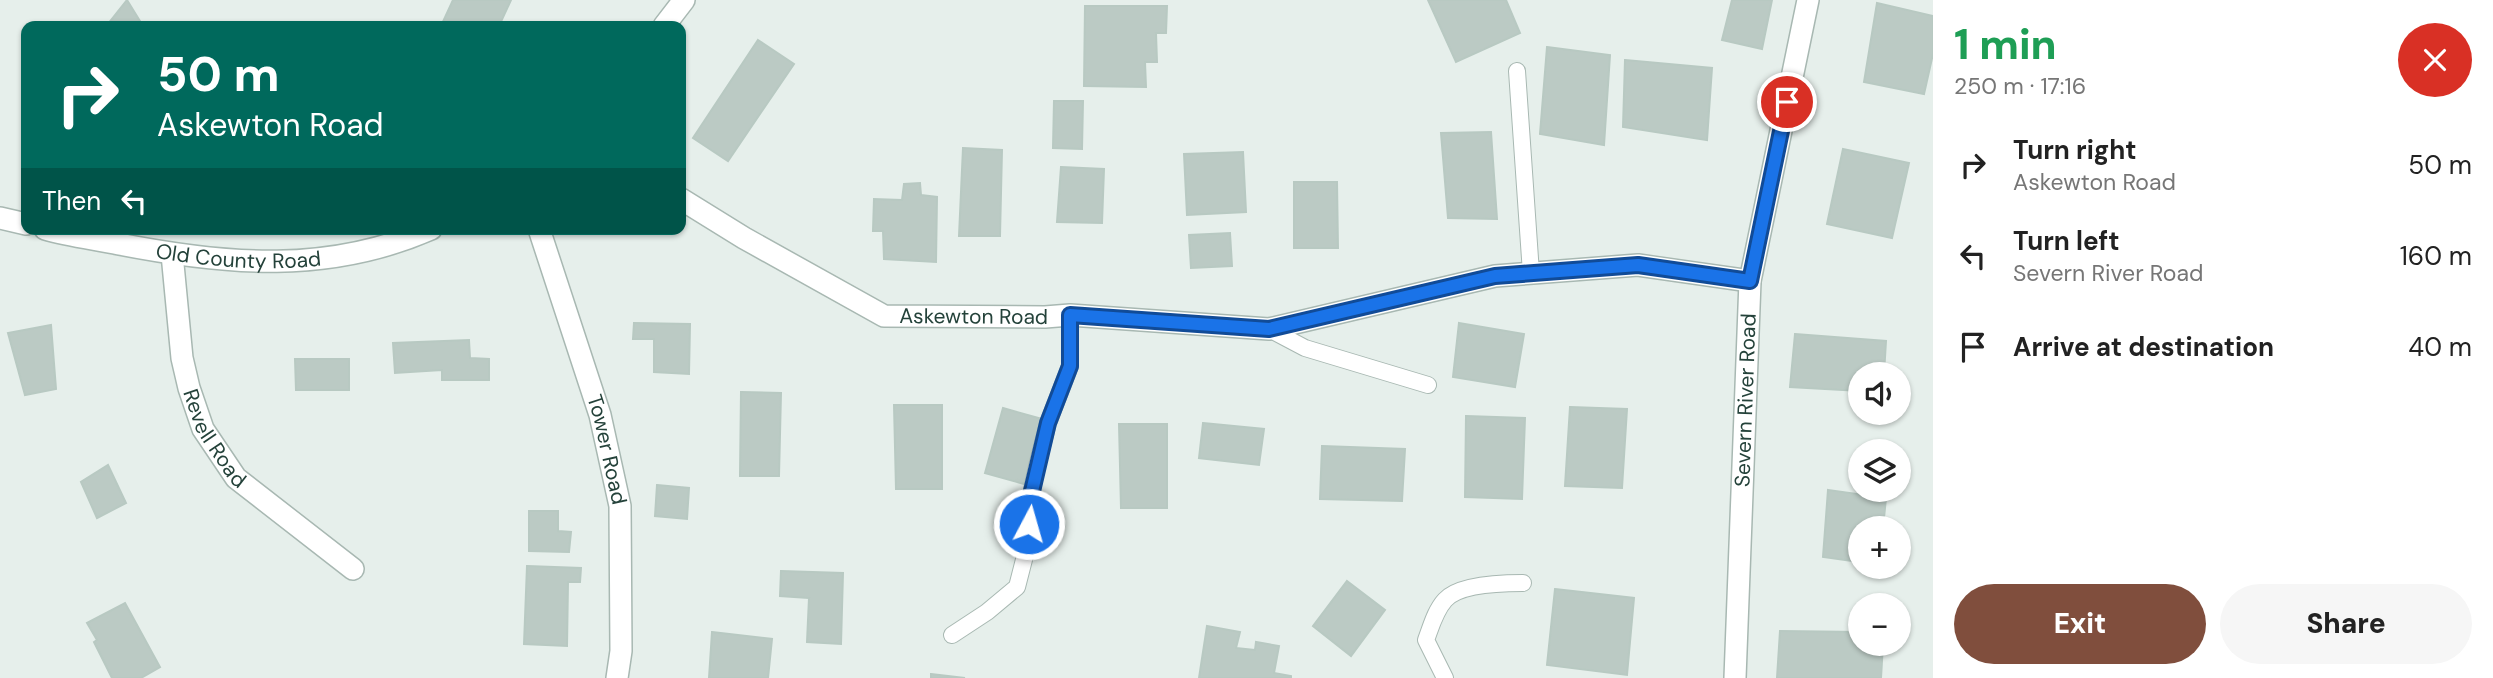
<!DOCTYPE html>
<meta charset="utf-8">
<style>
:root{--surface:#fff;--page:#f6f6f6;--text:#222;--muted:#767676;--accent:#804e3d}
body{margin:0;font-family:"DM Sans",sans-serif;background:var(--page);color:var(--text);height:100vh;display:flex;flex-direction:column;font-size:26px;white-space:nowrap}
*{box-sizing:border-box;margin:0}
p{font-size:23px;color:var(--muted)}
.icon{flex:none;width:38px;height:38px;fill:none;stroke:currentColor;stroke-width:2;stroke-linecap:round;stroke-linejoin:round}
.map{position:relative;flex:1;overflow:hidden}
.panel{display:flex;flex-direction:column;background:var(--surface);width:560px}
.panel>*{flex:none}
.top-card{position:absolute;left:21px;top:21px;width:665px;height:214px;border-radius:14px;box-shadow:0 2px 5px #0004;background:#00695c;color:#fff;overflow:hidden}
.controls{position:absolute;left:1848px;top:362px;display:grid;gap:14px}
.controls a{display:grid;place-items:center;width:63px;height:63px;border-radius:50%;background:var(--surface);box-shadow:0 2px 5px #0004;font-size:35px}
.pin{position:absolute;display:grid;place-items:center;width:60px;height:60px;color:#fff;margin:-30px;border:4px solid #fff;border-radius:50%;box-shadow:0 2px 7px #0007}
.me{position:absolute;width:77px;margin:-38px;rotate:6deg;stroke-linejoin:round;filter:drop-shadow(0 0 5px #0008)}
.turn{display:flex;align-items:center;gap:24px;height:147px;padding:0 21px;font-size:32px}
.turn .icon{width:91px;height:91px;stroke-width:2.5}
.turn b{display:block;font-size:49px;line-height:60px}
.then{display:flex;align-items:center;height:66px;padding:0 21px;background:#0003;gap:14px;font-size:26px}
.round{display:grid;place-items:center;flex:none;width:74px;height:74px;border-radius:37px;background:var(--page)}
.overview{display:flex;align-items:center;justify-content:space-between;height:119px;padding:0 21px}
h1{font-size:42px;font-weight:800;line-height:52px;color:#1e9e55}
.button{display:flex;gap:14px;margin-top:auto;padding:14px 21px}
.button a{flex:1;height:80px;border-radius:42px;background:var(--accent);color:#fff;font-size:28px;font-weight:800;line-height:80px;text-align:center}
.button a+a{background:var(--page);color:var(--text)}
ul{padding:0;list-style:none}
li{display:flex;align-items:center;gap:21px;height:91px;padding:0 21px}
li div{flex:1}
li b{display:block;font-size:26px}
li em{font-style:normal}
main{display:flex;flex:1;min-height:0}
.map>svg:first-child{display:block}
</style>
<main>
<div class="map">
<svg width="1933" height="678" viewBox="0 0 1933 678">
<rect width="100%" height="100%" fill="#e6efeb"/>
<g fill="#bbcac4" stroke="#b8c9c2" stroke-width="2">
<path d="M127,0L143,26H110L108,24Z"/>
<path d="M453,0H511L499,26H441Z"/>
<path d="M1428,0H1506L1520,33L1456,62Z"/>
<path d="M1732,0H1772L1762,49L1722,40Z"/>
<path d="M1877,3L1933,16V54L1924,94L1864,82Z"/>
<path d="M1085,6H1167L1166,33H1156L1157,62H1145L1146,87L1084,86Z"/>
<path d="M758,40L794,64L728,161L693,138Z"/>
<path d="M1547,47L1610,55L1604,145L1540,134Z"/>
<path d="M1625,60L1712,68L1707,140L1623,127Z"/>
<path d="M1054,101H1083L1082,149L1053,148Z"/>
<path d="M1491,132L1497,219L1448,218L1441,133Z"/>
<path d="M963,148L1002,150L1000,236H959Z"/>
<path d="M1843,149L1909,163L1892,238L1827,224Z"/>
<path d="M1243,152L1246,212L1187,215L1184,154Z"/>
<path d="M1061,167L1104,169L1102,223L1057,222Z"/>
<path d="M1294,182H1337L1338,248H1294Z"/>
<path d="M920,183L921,195L937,197L936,262L884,259L883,231H873L874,199L902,200L904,184Z"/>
<path d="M1230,233L1232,266L1191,268L1189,235Z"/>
<path d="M634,323L690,324L689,374L654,372V339H633Z"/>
<path d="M1459,323L1524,334L1515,387L1453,377Z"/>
<path d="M51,325L56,389L25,395L8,333Z"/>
<path d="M1795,334L1886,341L1884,374H1860V391L1790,387Z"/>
<path d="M469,340L470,358L489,359V380H442V370L395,373L393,343Z"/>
<path d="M295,359H349V390H296Z"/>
<path d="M741,392L781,393L779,476H740Z"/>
<path d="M894,405H942V489H896Z"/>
<path d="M1570,407L1627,409L1622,488L1565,486Z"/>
<path d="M1003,408L1042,419L1024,484L985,473Z"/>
<path d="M1466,416L1525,418L1522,499L1465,497Z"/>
<path d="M1203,423L1264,429L1259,465L1199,458Z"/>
<path d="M1119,424H1167V508H1121Z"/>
<path d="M1322,446L1405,449L1402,501L1320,499Z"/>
<path d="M108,465L126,503L97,518L81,482Z"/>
<path d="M657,485L689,488L687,519L655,516Z"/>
<path d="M1828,490L1886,498L1883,528H1860V562L1823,557Z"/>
<path d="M529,511H558V531L571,532L569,552L529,551Z"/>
<path d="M527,566L581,568L580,582H568L567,646L524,644Z"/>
<path d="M781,571L843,573L841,644L807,642L809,598L780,596Z"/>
<path d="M1347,581L1385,610L1351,656L1313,626Z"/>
<path d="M1555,589L1634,598L1627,675L1547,665Z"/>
<path d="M125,603L160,667L141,678H112L94,642L97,640L87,623Z"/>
<path d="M1207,626L1240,632L1236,648L1255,650L1256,642L1279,646L1274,673L1291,676V678H1199Z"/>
<path d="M1780,631L1860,632V644H1883L1881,678H1777Z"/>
<path d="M712,632L772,639L768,678H709Z"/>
<path d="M931,674L965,678H931Z"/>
</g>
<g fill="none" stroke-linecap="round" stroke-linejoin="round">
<defs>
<g id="service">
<path d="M1517,71L1531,273"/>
<path d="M1269,329L1305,348L1428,385"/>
<path d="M952,635L987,612L1017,587L1028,544L1029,504L1037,466L1048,423L1070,366V315"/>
<path d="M1445,678L1426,640C1431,627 1435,611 1445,600C1459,584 1503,583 1523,583"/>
</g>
<g id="minor">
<path d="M664,26L684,0"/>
<path id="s1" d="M681,199L744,238L884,316L1045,317L1070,315L1269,329L1495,276L1638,265L1750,281"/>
<path d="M0,218L26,224"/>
<path id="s2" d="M45,229C69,236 95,239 119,244C227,265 328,274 431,229"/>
<path id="s3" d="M539,229L600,415L620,506L621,651L617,678"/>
<path id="s4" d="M172,254L182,358L189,388L203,429L236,478L353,569"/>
<path id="s5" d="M1735,678L1750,281L1808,0"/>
</g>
</defs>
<use href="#service" stroke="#a8b8b2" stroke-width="18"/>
<use href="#minor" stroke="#a8b8b2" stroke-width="24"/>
<use href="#service" stroke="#fff" stroke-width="16"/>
<use href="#minor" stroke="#fff" stroke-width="21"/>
</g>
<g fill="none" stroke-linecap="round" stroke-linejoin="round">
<defs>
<path id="route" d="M1029,524V504L1048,423L1070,366V315L1269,329L1495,276L1638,265L1750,281L1787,102"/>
</defs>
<use href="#route" stroke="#114b97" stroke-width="18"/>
<use href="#route" stroke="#1a73e8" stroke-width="12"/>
</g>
<g text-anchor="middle" stroke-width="5" stroke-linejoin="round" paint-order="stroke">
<g font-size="21" fill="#24423a" stroke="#f7fbf9">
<text dy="7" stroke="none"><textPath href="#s2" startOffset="196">Old County Road</textPath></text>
<text dy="7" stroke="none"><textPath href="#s1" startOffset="324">Askewton Road</textPath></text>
<text dy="7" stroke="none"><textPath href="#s5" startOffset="278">Severn River Road</textPath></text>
<text dy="7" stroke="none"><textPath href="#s4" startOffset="192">Revell Road</textPath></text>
<text dy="7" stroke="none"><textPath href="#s3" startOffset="231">Tower Road</textPath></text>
</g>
</g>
</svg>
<div class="controls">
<a><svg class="icon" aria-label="sound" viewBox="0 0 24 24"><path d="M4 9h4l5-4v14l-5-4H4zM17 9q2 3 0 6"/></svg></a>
<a><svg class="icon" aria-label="layers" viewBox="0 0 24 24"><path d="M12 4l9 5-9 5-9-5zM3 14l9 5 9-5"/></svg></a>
<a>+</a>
<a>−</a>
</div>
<div class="pin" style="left:1787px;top:102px;background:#d93025"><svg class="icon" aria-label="arrive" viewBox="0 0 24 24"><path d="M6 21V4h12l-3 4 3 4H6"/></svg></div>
<svg class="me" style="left:1029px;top:524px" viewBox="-20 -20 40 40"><circle r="17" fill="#1a73e8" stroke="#fff" stroke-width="3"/><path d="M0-11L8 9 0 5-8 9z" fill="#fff"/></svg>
<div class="top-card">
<div class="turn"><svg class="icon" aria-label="right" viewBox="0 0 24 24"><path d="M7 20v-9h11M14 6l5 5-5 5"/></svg><div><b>50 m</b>Askewton Road</div></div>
<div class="then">Then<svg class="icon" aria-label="left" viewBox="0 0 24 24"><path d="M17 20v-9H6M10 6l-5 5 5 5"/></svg></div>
</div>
</div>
<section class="panel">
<div class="overview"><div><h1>1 min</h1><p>250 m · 17:16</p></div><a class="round" style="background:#d93025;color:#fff"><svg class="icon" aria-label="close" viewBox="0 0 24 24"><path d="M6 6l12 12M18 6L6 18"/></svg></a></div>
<ul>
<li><svg class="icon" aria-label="right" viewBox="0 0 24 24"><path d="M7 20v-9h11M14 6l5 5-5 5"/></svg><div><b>Turn right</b><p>Askewton Road</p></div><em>50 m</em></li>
<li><svg class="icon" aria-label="left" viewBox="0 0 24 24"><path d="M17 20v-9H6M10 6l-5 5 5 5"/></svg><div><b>Turn left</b><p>Severn River Road</p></div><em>160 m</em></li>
<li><svg class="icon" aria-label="arrive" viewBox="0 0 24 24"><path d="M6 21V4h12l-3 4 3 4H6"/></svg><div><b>Arrive at destination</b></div><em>40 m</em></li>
</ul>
<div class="button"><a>Exit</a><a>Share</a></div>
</section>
</main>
